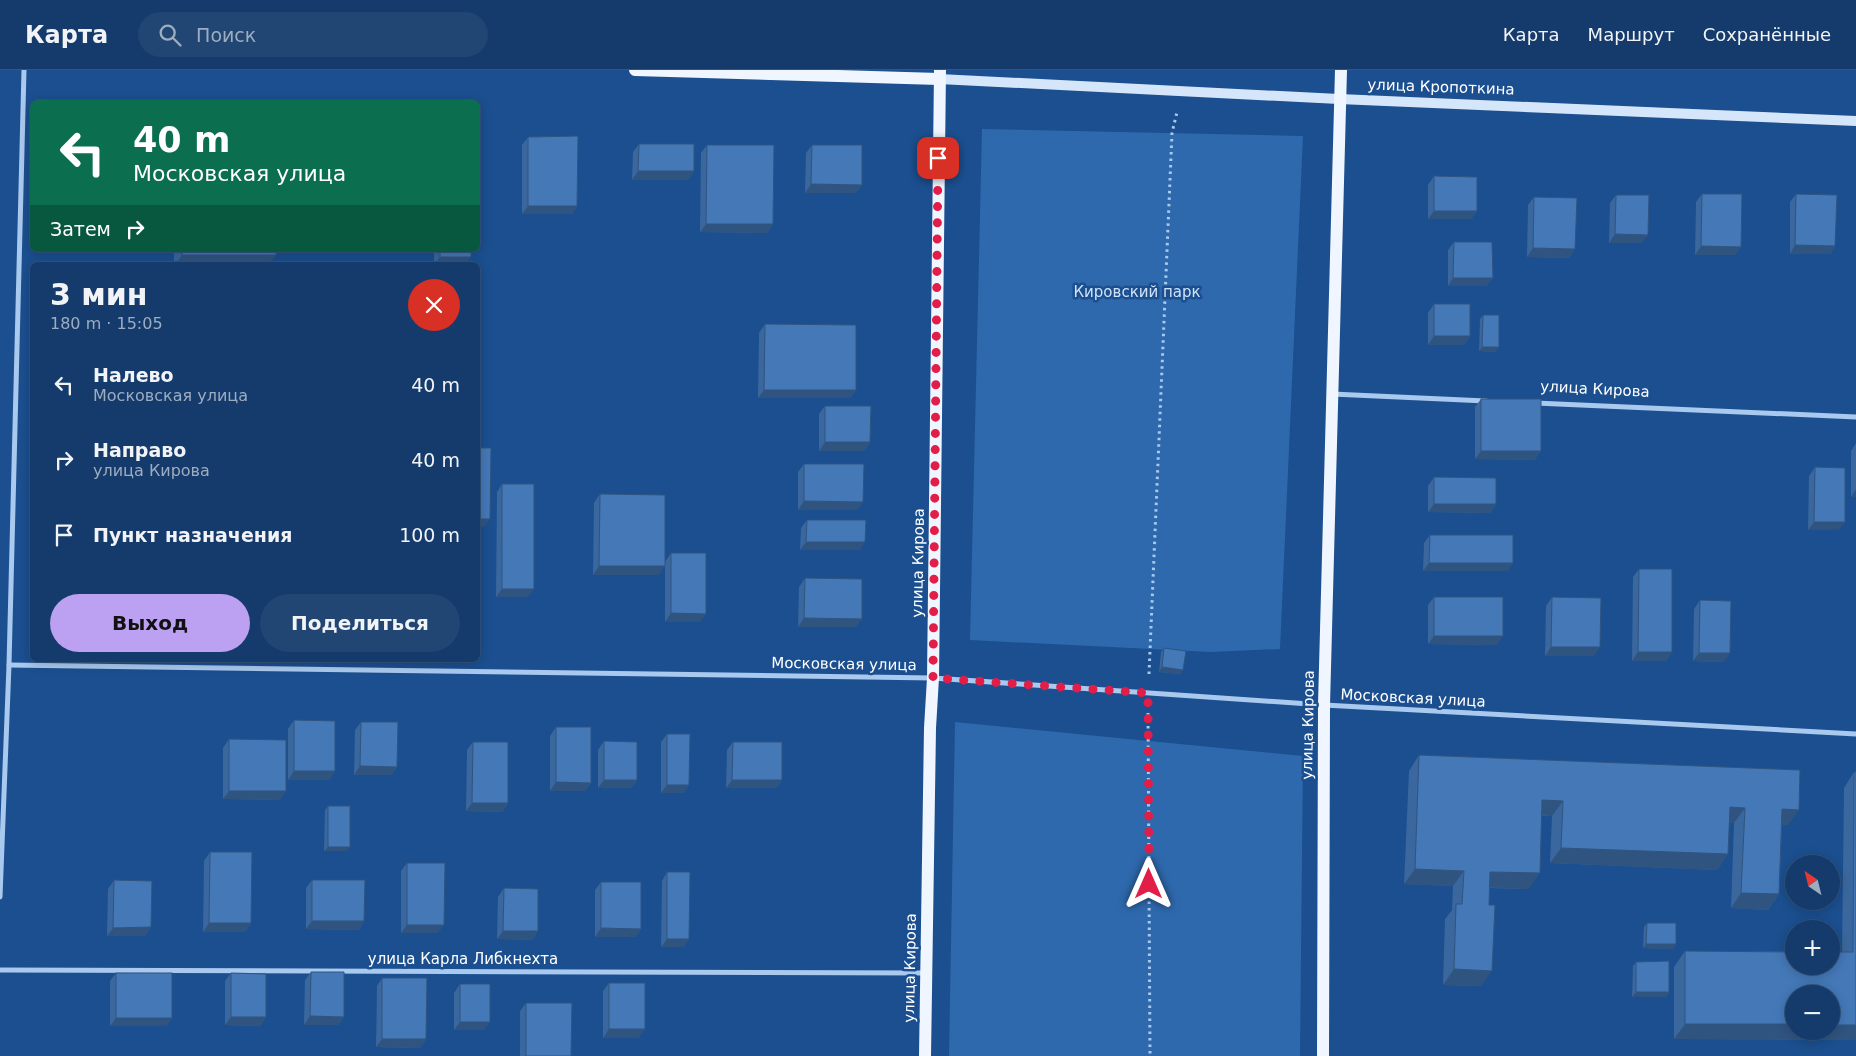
<!DOCTYPE html>
<html lang="ru">
<meta charset="utf-8">
<style>
:root{--surface:#143b6b;--page:#214673;--text:#f1f3f6;--muted:#9dadc1;--line:#33557e;--accent:#bca0f2}
body{margin:0;font-family:"DejaVu Sans",sans-serif;background:var(--page);color:var(--text);height:100vh;display:flex;flex-direction:column;font-size:19px;white-space:nowrap}
*{box-sizing:border-box;margin:0}
p{font-size:16px;color:var(--muted)}
.icon{flex:none;width:28px;height:28px;fill:none;stroke:currentColor;stroke-width:2;stroke-linecap:round;stroke-linejoin:round}
.map{position:relative;flex:1;overflow:hidden}
.sheet{position:absolute;left:30px;top:192px;width:450px;height:400px;display:flex;flex-direction:column;background:var(--surface);border-radius:8px;box-shadow:0 2px 12px #0003,0 0 0 1px var(--line)}
.sheet>*{flex:none}
.banner{position:absolute;left:30px;top:30px;width:450px;height:152px;border-radius:8px;box-shadow:0 2px 12px #0003,0 0 0 1px var(--line);background:#0b6e4f;color:#fff;overflow:hidden}
.needle{width:32px;rotate:325deg}
.tools{position:absolute;left:1785px;top:785px;display:grid;gap:10px}
.tools a{display:grid;place-items:center;width:55px;height:55px;border-radius:50%;background:var(--surface);box-shadow:0 2px 12px #0003,0 0 0 1px var(--line);font-size:25px}
.pin{position:absolute;display:grid;place-items:center;width:42px;height:42px;color:#fff;margin:-21px;border-radius:10px;box-shadow:0 2px 8px #0006}
.me{position:absolute;width:55px;margin:-28px;rotate:0deg;stroke-linejoin:round;filter:drop-shadow(0 0 4px #0008)}
.turn{display:flex;align-items:center;gap:18px;height:105px;padding:0 20px;font-size:22px}
.turn .icon{width:65px;height:65px;stroke-width:2.5}
.turn b{display:block;font-size:35px;line-height:42px}
.then{display:flex;align-items:center;height:48px;padding:0 20px;background:#0003;gap:10px;font-size:19px}
.round{display:grid;place-items:center;flex:none;width:52px;height:52px;border-radius:26px;background:var(--page)}
.headline{display:flex;align-items:center;justify-content:space-between;height:85px;padding:0 20px}
h1{font-size:30px;font-weight:600;line-height:38px}
.primary-button{display:flex;gap:10px;margin-top:auto;padding:10px 20px}
.primary-button a{flex:1;height:58px;border-radius:30px;background:var(--accent);color:#111;font-size:20px;font-weight:600;line-height:58px;text-align:center}
.primary-button a+a{background:var(--page);color:var(--text)}
ul{padding:0;list-style:none}
li{display:flex;align-items:center;gap:15px;height:75px;padding:0 20px}
li div{flex:1}
li b{display:block;font-size:19px}
li em{font-style:normal}
header{display:flex;align-items:center;gap:30px;box-sizing:border-box;height:70px;padding:0 25px;background:var(--surface);border-bottom:1px solid var(--line)}
header strong{font-size:24px}
nav{display:flex;gap:28px;margin-inline-start:auto;font-size:18px}
.search{width:350px;height:45px;background:var(--page);display:flex;align-items:center;gap:12px;box-sizing:border-box;padding:0 18px;border-radius:28px;color:var(--muted);font-size:19px}
.map>svg:first-child{display:block}
</style>
<header>
<strong>Карта</strong>
<div class="search"><svg class="icon" aria-label="search" viewBox="0 0 24 24"><circle cx="10" cy="10" r="6"/><path d="M15 15l6 6"/></svg>Поиск</div>
<nav><a>Карта</a><a>Маршрут</a><a>Сохранённые</a></nav>
</header>
<div class="map">
<svg width="1856" height="986" viewBox="0 0 1856 986">
<rect width="100%" height="100%" fill="#1b4f8f"/>
<g fill="#2e69ad">
<path d="M982,59L1303,66L1280,579L1211,582L970,570Z"/>
<path d="M955,652L1303,686L1300,986H949Z"/>
</g>
<g fill="none" stroke-linecap="round" stroke-linejoin="round">
<g stroke="#a9c9ee" stroke-width="3" stroke-dasharray="2.5 4" stroke-linecap="butt">
<path d="M1149,604L1172,63L1177,42"/>
<path d="M1148,643L1150,986"/>
</g>
<g stroke="#a9c9ee" stroke-width="5">
<path d="M1332,324L1486,331"/>
<path d="M1535,333L1856,347"/>
<path d="M9,595L933,608L1324,635L1856,664"/>
<path d="M0,827L9,595L24,0"/>
<path d="M0,900L926,903"/>
</g>
<path stroke="#d6e6fa" stroke-width="10" d="M939,9L1339,29L1856,51"/>
<g stroke="#f0f6ff" stroke-width="12">
<path d="M635,0L939,9"/>
<path d="M925,986L930,658L933,608L940,0"/>
<path d="M1323,986L1324,635L1341,0"/>
</g>
</g>
<g fill="#3a679d">
<path d="M528,67L577,136L572,144H522V75Z"/>
<path d="M639,74L694,101L688,110H632L633,82Z"/>
<path d="M707,75L773,154L767,163L700,162L701,83Z"/>
<path d="M812,75L862,115L856,123H805L806,83Z"/>
<path d="M1434,106L1477,141L1471,149H1428V115Z"/>
<path d="M1702,124L1735,185H1695L1696,132Z"/>
<path d="M1796,124L1835,176L1830,184H1790V132Z"/>
<path d="M1616,125L1642,173H1609L1610,133Z"/>
<path d="M1534,127L1575,179L1569,188L1527,187L1528,135Z"/>
<path d="M1454,172L1487,216H1448V180Z"/>
<path d="M174,180H276L269,195H174Z"/>
<path d="M434,180H471L465,195H434Z"/>
<path d="M1434,234L1470,266L1464,275H1428V243Z"/>
<path d="M1483,245L1496,282L1479,281L1480,249Z"/>
<path d="M765,254L856,320L850,328H758L759,263Z"/>
<path d="M1481,329L1535,390L1475,389V337Z"/>
<path d="M825,336L870,372L864,381H819V344Z"/>
<path d="M1856,373V427H1851V381Z"/>
<path d="M804,394L863,432L857,440H798V402Z"/>
<path d="M1815,397L1839,460H1808L1809,406Z"/>
<path d="M1434,407L1496,434L1490,443L1428,442V416Z"/>
<path d="M502,414L528,527H496L497,422Z"/>
<path d="M600,424L659,505H593L594,433Z"/>
<path d="M807,450L860,480H800L801,458Z"/>
<path d="M1430,465L1513,493L1507,501H1423L1424,473Z"/>
<path d="M671,483L700,552H665V492Z"/>
<path d="M1639,499L1672,582L1666,591H1632L1633,507Z"/>
<path d="M805,508L856,557H798L799,517Z"/>
<path d="M1434,527L1497,575L1428,574V535Z"/>
<path d="M1552,527L1594,586H1545L1546,536Z"/>
<path d="M1700,530L1724,592L1693,591L1694,539Z"/>
<path d="M1164,578L1183,600L1180,604L1159,602L1161,582Z"/>
<path d="M294,650L335,701L329,710H288V659Z"/>
<path d="M361,652L397,697L391,705H354L355,660Z"/>
<path d="M556,657L591,713L585,721H550V666Z"/>
<path d="M667,664L689,715L683,723H661V672Z"/>
<path d="M229,669L280,730L223,729V678Z"/>
<path d="M604,671L637,710L631,718H598V680Z"/>
<path d="M473,672L508,733L502,742L466,741L467,680Z"/>
<path d="M733,672L782,710L776,718H726L727,680Z"/>
<path d="M1419,685L1800,700L1788,755H1782L1779,824L1768,840L1731,838L1734,753H1729L1728,784L1717,800L1550,793L1552,746H1542L1529,819L1490,818L1481,916L1443,915L1445,849L1452,840L1453,816L1404,814L1409,701Z"/>
<path d="M1854,702L1856,970L1674,969V897L1685,881L1842,882L1844,718Z"/>
<path d="M328,736L347,781H324L325,740Z"/>
<path d="M210,782L251,853L245,862H203L204,791Z"/>
<path d="M407,793L438,863H401V801Z"/>
<path d="M667,802L689,869L683,877H661L662,811Z"/>
<path d="M114,810L151,857L145,866H107L108,819Z"/>
<path d="M312,810L364,851L359,860L306,859V818Z"/>
<path d="M601,812L641,859L635,867H595V820Z"/>
<path d="M504,818L538,861L532,870L497,869L498,827Z"/>
<path d="M1647,853L1676,874L1673,879L1643,878L1644,857Z"/>
<path d="M1636,892L1669,922L1666,927H1632L1633,896Z"/>
<path d="M311,902L344,947L338,955H304L305,910Z"/>
<path d="M116,903L172,948L166,956H110V911Z"/>
<path d="M231,903L266,947L260,956L225,955V911Z"/>
<path d="M382,908L426,969L420,978L376,977L377,916Z"/>
<path d="M609,913L639,968H603V921Z"/>
<path d="M460,914L484,960H454V923Z"/>
<path d="M526,933L571,986H520V941Z"/>
</g>
<g fill="#305480">
<path d="M638,101H694L688,110H632Z"/>
<path d="M811,114L862,115L856,123H805Z"/>
<path d="M528,136H577L572,144H522Z"/>
<path d="M1434,141H1477L1471,149H1428Z"/>
<path d="M706,154H773L767,163L700,162Z"/>
<path d="M1615,164L1648,165L1642,173H1609Z"/>
<path d="M1795,175L1835,176L1830,184H1790Z"/>
<path d="M1701,176L1741,177L1735,185H1695Z"/>
<path d="M1533,178L1575,179L1569,188L1527,187Z"/>
<path d="M182,185H276L269,195H175Z"/>
<path d="M440,187H471L465,195H434Z"/>
<path d="M1453,208H1493L1487,216H1448Z"/>
<path d="M1434,266H1470L1464,275H1428Z"/>
<path d="M1482,277H1499L1496,282L1479,281Z"/>
<path d="M764,320H856L850,328H758Z"/>
<path d="M825,372H870L864,381H819Z"/>
<path d="M1481,381H1541L1535,390L1475,389Z"/>
<path d="M1856,419V427H1851Z"/>
<path d="M804,431L863,432L857,440H798Z"/>
<path d="M1434,434H1496L1490,443L1428,442Z"/>
<path d="M478,449H490L484,457H478Z"/>
<path d="M1814,452H1845L1839,460H1808Z"/>
<path d="M806,472H865L860,480H800Z"/>
<path d="M1429,493H1513L1507,501H1423Z"/>
<path d="M599,496H665L659,505H593Z"/>
<path d="M502,519H534L528,527H496Z"/>
<path d="M671,543L706,544L700,552H665Z"/>
<path d="M804,548L862,549L856,557H798Z"/>
<path d="M1434,566H1503L1497,575L1428,574Z"/>
<path d="M1551,577H1600L1594,586H1545Z"/>
<path d="M1638,582H1672L1666,591H1632Z"/>
<path d="M1699,583H1730L1724,592L1693,591Z"/>
<path d="M1162,597L1183,600L1180,604L1159,602Z"/>
<path d="M360,696L397,697L391,705H354Z"/>
<path d="M294,701H335L329,710H288Z"/>
<path d="M604,710H637L631,718H598Z"/>
<path d="M732,710H782L776,718H726Z"/>
<path d="M556,712L591,713L585,721H550Z"/>
<path d="M667,715H689L683,723H661Z"/>
<path d="M229,721H286L280,730L223,729Z"/>
<path d="M1542,730L1563,731L1552,746L1532,745Z"/>
<path d="M472,733H508L502,742L466,741Z"/>
<path d="M1730,737L1745,738L1734,753H1719Z"/>
<path d="M1782,739L1799,740L1788,755H1771Z"/>
<path d="M328,777H350L347,781H324Z"/>
<path d="M1561,778L1728,784L1717,800L1550,793Z"/>
<path d="M1415,799L1464,801L1453,816L1404,814Z"/>
<path d="M1490,802L1540,803L1529,819L1480,817Z"/>
<path d="M1741,823L1779,824L1768,840L1731,838Z"/>
<path d="M312,851H364L359,860L306,859Z"/>
<path d="M209,853H251L245,862H203Z"/>
<path d="M407,855H444L438,863H401Z"/>
<path d="M151,857L145,866H107L113,858Z"/>
<path d="M601,858L641,859L635,867H595Z"/>
<path d="M503,861H538L532,870L497,869Z"/>
<path d="M667,869H689L683,877H661Z"/>
<path d="M1646,874H1676L1673,879L1643,878Z"/>
<path d="M1454,899L1492,901L1481,916L1443,915Z"/>
<path d="M1636,922H1669L1666,927H1632Z"/>
<path d="M310,946L344,947L338,955H304Z"/>
<path d="M231,947H266L260,956L225,955Z"/>
<path d="M116,948H172L166,956H110Z"/>
<path d="M460,952H490L484,960H454Z"/>
<path d="M1685,954H1794V961H1831V955H1856V970L1674,969Z"/>
<path d="M609,959H645L639,968H603Z"/>
<path d="M382,969H426L420,978L376,977Z"/>
</g>
<g fill="#4478b7" stroke="#305480">
<path d="M578,66L577,136H528V67Z"/>
<path d="M639,74H694V101H638Z"/>
<path d="M707,75H774L773,154H706Z"/>
<path d="M812,75H862V115L811,114Z"/>
<path d="M1434,106L1477,107V141H1434Z"/>
<path d="M1702,124H1742L1741,177L1701,176Z"/>
<path d="M1796,124L1837,125L1835,176L1795,175Z"/>
<path d="M1616,125H1649L1648,165L1615,164Z"/>
<path d="M1534,127L1577,128L1575,179L1533,178Z"/>
<path d="M1454,172H1492L1493,208H1453Z"/>
<rect x="182" y="180" width="94" height="5"/>
<rect x="440" y="180" width="31" height="7"/>
<rect x="1434" y="234" width="36" height="32"/>
<path d="M1483,245H1499V277H1482Z"/>
<path d="M765,254L856,255V320H764Z"/>
<rect x="1481" y="329" width="60" height="52"/>
<path d="M825,336H871L870,372H825Z"/>
<path d="M478,378H491L490,449H478Z"/>
<path d="M804,394H864L863,432L804,431Z"/>
<path d="M1815,397L1845,398V452H1814Z"/>
<path d="M1434,407L1496,408V434H1434Z"/>
<rect x="502" y="414" width="32" height="105"/>
<path d="M600,424L665,425V496H599Z"/>
<path d="M807,450H866L865,472H806Z"/>
<path d="M1430,465H1513V493H1429Z"/>
<path d="M671,483H706V544L671,543Z"/>
<path d="M1639,499H1672V582H1638Z"/>
<path d="M805,508L862,509V549L804,548Z"/>
<rect x="1434" y="527" width="69" height="39"/>
<path d="M1552,527L1601,528L1600,577H1551Z"/>
<path d="M1700,530L1731,531L1730,583H1699Z"/>
<path d="M1164,578L1186,581L1183,600L1162,597Z"/>
<path d="M294,650L335,651V701H294Z"/>
<path d="M361,652H398L397,697L360,696Z"/>
<path d="M556,657H591V713L556,712Z"/>
<path d="M667,664H690L689,715H667Z"/>
<path d="M229,669L286,670V721H229Z"/>
<path d="M604,671L637,672V710H604Z"/>
<path d="M473,672H508V733H472Z"/>
<path d="M733,672H782V710H732Z"/>
<path d="M1419,685L1800,700L1799,740L1782,739L1779,824L1741,823L1745,738L1730,737L1728,784L1561,778L1563,731L1542,730L1540,803L1490,802L1489,835H1495L1492,901L1454,899L1456,834H1462L1464,801L1415,799Z"/>
<path d="M1854,702H1856V955H1831V924H1794V954H1685V881L1794,882V896H1831V882H1853Z"/>
<rect x="328" y="736" width="22" height="41"/>
<path d="M210,782H252L251,853H209Z"/>
<path d="M407,793H445L444,855H407Z"/>
<path d="M667,802H690L689,869H667Z"/>
<path d="M114,810L152,811L151,857L113,858Z"/>
<path d="M312,810H365L364,851H312Z"/>
<path d="M601,812H641V859L601,858Z"/>
<path d="M504,818L538,819V861H503Z"/>
<path d="M1647,853H1676V874H1646Z"/>
<path d="M1669,891V922H1636V892Z"/>
<path d="M311,902H344V947L310,946Z"/>
<rect x="116" y="903" width="56" height="45"/>
<path d="M231,903L266,904V947H231Z"/>
<path d="M382,908H427L426,969H382Z"/>
<rect x="609" y="913" width="36" height="46"/>
<rect x="460" y="914" width="30" height="38"/>
<path d="M526,933H572L571,986H526Z"/>
</g>
<g fill="none" stroke-linecap="round" stroke-linejoin="round">
<path stroke="#e11d48" stroke-width="9" stroke-dasharray="0 16.2" d="M938,88L933,608L1148,623L1149,814"/>
</g>
<g text-anchor="middle" stroke-width="5" stroke-linejoin="round" paint-order="stroke">
<g font-size="15" fill="#fff" stroke="#1b4f8f">
<text transform="translate(1441 17) rotate(2)" y="5">улица Кропоткина</text>
<text transform="translate(1595 319) rotate(3)" y="5">улица Кирова</text>
<text transform="translate(918 493) rotate(-89)" y="5">улица Кирова</text>
<text transform="translate(844 594) rotate(1)" y="5">Московская улица</text>
<text transform="translate(1413 628) rotate(3)" y="5">Московская улица</text>
<text transform="translate(1308 655) rotate(-89)" y="5">улица Кирова</text>
<text x="463" y="894">улица Карла Либкнехта</text>
<text transform="translate(910 898) rotate(-89)" y="5">улица Кирова</text>
</g>
<g font-size="15" fill="#cfe3fa" stroke="#1b4f8f">
<text x="1137" y="227">Кировский парк</text>
</g>
</g>
</svg>
<div class="tools">
<a><svg class="needle" viewBox="-14 -14 28 28"><path d="M0-13l5 13h-10z" fill="#e53935"/><path d="M0 13l5-13h-10z" fill="#9dadc1"/></svg></a>
<a>+</a>
<a>−</a>
</div>
<div class="pin" style="left:938px;top:88px;background:#d93025"><svg class="icon" aria-label="arrive" viewBox="0 0 24 24"><path d="M6 21V4h12l-3 4 3 4H6"/></svg></div>
<svg class="me" style="left:1149px;top:814px" viewBox="-20 -20 40 40"><path d="M0-17L14 15 0 8-14 15z" fill="#e11d48" stroke="#fff" stroke-width="4"/></svg>
<div class="banner">
<div class="turn"><svg class="icon" aria-label="left" viewBox="0 0 24 24"><path d="M17 20v-9H6M10 6l-5 5 5 5"/></svg><div><b>40 m</b>Московская улица</div></div>
<div class="then">Затем<svg class="icon" aria-label="right" viewBox="0 0 24 24"><path d="M7 20v-9h11M14 6l5 5-5 5"/></svg></div>
</div>
<section class="sheet">
<div class="headline"><div><h1>3 мин</h1><p>180 m · 15:05</p></div><a class="round" style="background:#d93025;color:#fff"><svg class="icon" aria-label="close" viewBox="0 0 24 24"><path d="M6 6l12 12M18 6L6 18"/></svg></a></div>
<ul>
<li><svg class="icon" aria-label="left" viewBox="0 0 24 24"><path d="M17 20v-9H6M10 6l-5 5 5 5"/></svg><div><b>Налево</b><p>Московская улица</p></div><em>40 m</em></li>
<li><svg class="icon" aria-label="right" viewBox="0 0 24 24"><path d="M7 20v-9h11M14 6l5 5-5 5"/></svg><div><b>Направо</b><p>улица Кирова</p></div><em>40 m</em></li>
<li><svg class="icon" aria-label="arrive" viewBox="0 0 24 24"><path d="M6 21V4h12l-3 4 3 4H6"/></svg><div><b>Пункт назначения</b></div><em>100 m</em></li>
</ul>
<div class="primary-button"><a>Выход</a><a>Поделиться</a></div>
</section>
</div>
